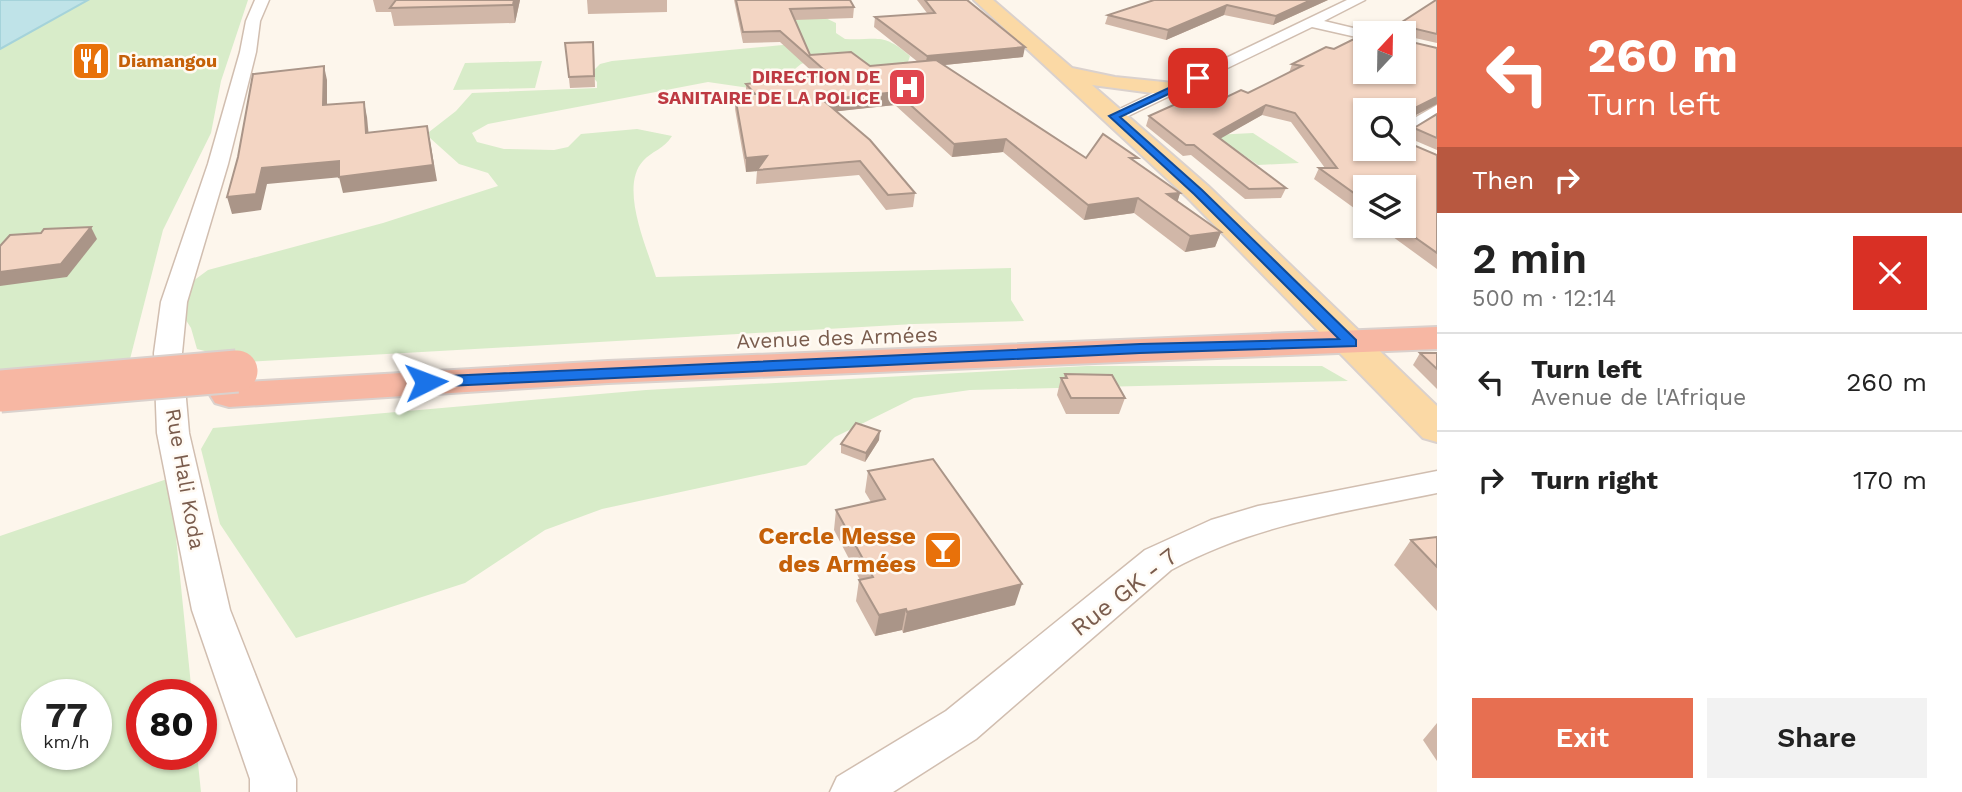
<!DOCTYPE html>
<meta charset="utf-8">
<style>
:root{--surface:#fff;--page:#f2f2f2;--text:#222;--muted:#767676;--line:#e0e0e0;--accent:#e76f51}
body{margin:0;font-family:"Work Sans",sans-serif;background:var(--page);color:var(--text);height:100vh;display:flex;flex-direction:column;font-size:26px;white-space:nowrap}
*{box-sizing:border-box;margin:0}
p{font-size:23px;color:var(--muted)}
.icon{flex:none;width:38px;height:38px;fill:none;stroke:currentColor;stroke-width:2;stroke-linecap:round;stroke-linejoin:round}
.map{position:relative;flex:1;overflow:hidden}
.panel{display:flex;flex-direction:column;background:var(--surface);width:525px}
.panel>*{flex:none}
.hud{background:#e76f51;color:#fff;overflow:hidden}
.needle{width:46px;rotate:22deg}
.controls{position:absolute;left:1353px;top:21px;display:grid;gap:14px}
.controls a{display:grid;place-items:center;width:63px;height:63px;border-radius:0px;background:var(--surface);box-shadow:0 2px 5px #0004;font-size:35px}
.speed{position:absolute;left:21px;top:679px;display:flex;gap:14px;font-size:35px;font-weight:700;text-align:center}
.speed>*{display:grid;place-content:center;width:91px;height:91px;border-radius:50%;background:var(--surface);box-shadow:0 2px 5px #0004;line-height:1}
.speed small{font-size:18px;font-weight:400}
.speed .limit{border:10px solid #d22;background:#fff;color:#111}
.pin{position:absolute;display:grid;place-items:center;width:60px;height:60px;color:#fff;margin:-30px;border-radius:14px;box-shadow:0 4px 10px #0006}
.me{position:absolute;width:77px;margin:-38px;rotate:87deg;stroke-linejoin:round;filter:drop-shadow(0 0 5px #0008)}
.turn{display:flex;align-items:center;gap:24px;height:147px;padding:0 35px;font-size:32px}
.turn .icon{width:91px;height:91px;stroke-width:2.5}
.turn b{display:block;font-size:49px;line-height:60px}
.then{display:flex;align-items:center;height:66px;padding:0 35px;background:#0003;gap:14px;font-size:26px}
.round{display:grid;place-items:center;flex:none;width:74px;height:74px;border-radius:0px;background:var(--page)}
.summary{display:flex;align-items:center;justify-content:space-between;height:119px;padding:0 35px}
h1{font-size:42px;font-weight:600;line-height:52px}
.cta{display:flex;gap:14px;margin-top:auto;padding:14px 35px}
.cta a{flex:1;height:80px;border-radius:0px;background:var(--accent);color:#fff;font-size:28px;font-weight:600;line-height:80px;text-align:center}
.cta a+a{background:var(--page);color:var(--text)}
ul{padding:0;list-style:none}
li{display:flex;align-items:center;gap:21px;height:98px;padding:0 35px;border-top:2px solid var(--line)}
li div{flex:1}
li b{display:block;font-size:26px}
li em{font-style:normal}
main{display:flex;flex:1;min-height:0}
.map>svg:first-child{display:block}
</style>
<main>
<div class="map">
<svg width="1437" height="792" viewBox="0 0 1437 792">
<rect width="100%" height="100%" fill="#fdf6ec"/>
<g fill="#d8ecc9" fill-rule="evenodd">
<path d="M88,0H248L221,81L211,133L163,230L129,363L0,375V49Z"/>
<path d="M780,0L790,1L836,23V33L845,39C876,41 882,31 910,56L908,62L917,67L873,72L832,54L801,64L785,77V82L763,90L708,82L488,124L472,133L477,142L504,149L554,150L568,147L581,134L637,129L672,136C664,149 652,151 643,161C619,187 647,248 656,277L1011,268V300L1024,321L914,324L247,362L197,349L191,328L182,314L185,287L208,270L383,223L498,186L488,173L459,164L430,138L429,132L456,111L472,93L597,88V82L590,74L600,64L612,61L793,44Z"/>
<path d="M542,61L535,88L453,90L465,63Z"/>
<path d="M1253,133L1299,163L1258,165L1214,135Z"/>
<path d="M1087,366H1322L1348,381L970,390L914,398L835,437L806,465L602,509L545,530L465,583L296,638L220,524L201,449L213,428L646,390Z"/>
<path d="M170,478L192,695H142V754H197L201,792H0V536ZM37,695H96V754H37Z"/>
</g>
<path fill="#bfe3e8" stroke="#a5d3da" stroke-width="2" d="M0,0H88L0,49Z"/>
<g fill="none" stroke-linecap="round" stroke-linejoin="round">
<defs>
<g id="minor">
<path d="M255,0H269L260,21L256,52L228,164L187,302L182,353L189,433L230,610L296,779V792H250V779L192,610L157,433L154,353L161,302L208,164L240,52L246,21Z"/>
<path d="M1347,0H1365L1324,21L1370,32L1365,33V39L1312,27L1120,120L1114,121L1105,116Z"/>
<path d="M1437,105V118L1404,138V124Z"/>
<path d="M1437,471V493C1345,512 1255,524 1171,570L976,739L893,792H830L837,777L946,711L1145,550L1211,520L1258,506Z"/>
</g>
<path id="major" d="M974,0H993L1072,68L1115,77L1183,84L1186,89L1183,94L1175,96L1092,85L1208,186L1437,406V442L1423,438L1188,198Z"/>
<path id="highway" d="M1437,327V349L608,383L229,407L215,403L210,395L215,387L229,383L608,361Z"/>
</defs>
<use href="#minor" stroke="#d1beb0" stroke-width="3"/>
<use href="#major" stroke="#dad1cd" stroke-width="4"/>
<use href="#highway" stroke="#dad1cd" stroke-width="4"/>
<use href="#minor" fill="#fff" fill-rule="evenodd"/>
<use href="#major" fill="#fbd9a5" fill-rule="evenodd"/>
<use href="#highway" fill="#f7b7a3" fill-rule="evenodd"/>
<defs>
<path id="highway-bridge" d="M0,391L237,371"/>
</defs>
<use href="#highway-bridge" stroke="#dad1cd" stroke-width="45" stroke-linecap="butt"/>
<use href="#highway-bridge" stroke="#f7b7a3" stroke-width="41"/>
</g>
<g fill="#d1b7a8">
<path d="M373,0H520L515,23L394,26L391,12H376Z"/>
<path d="M587,0H667V12L588,14Z"/>
<path d="M734,0H850L854,7L853,18L795,20L810,55L870,66L918,62L874,27L875,17L927,13L917,0H967L1023,57L944,65L1086,158L1137,163L1180,193L1177,202L1221,232L1215,247L1185,252L1134,213L1084,220L1003,152L952,157L895,105L837,111L915,193L913,207L886,210L859,175L756,184L757,171L746,172L735,109V96L746,95V84L817,76L780,42L743,43Z"/>
<path d="M1154,0H1328L1273,25L1224,15L1166,40L1105,24L1108,15Z"/>
<path d="M1437,0V43L1406,36L1407,41L1437,104L1407,120L1404,141L1437,155V269L1378,226H1404L1365,187V216L1314,179L1319,168H1325L1291,122L1262,115L1220,138L1286,188L1281,198L1245,199L1191,155L1183,156L1146,126L1149,116L1210,105L1248,93L1289,73L1292,64L1365,72L1385,33Z"/>
<path d="M565,43L594,52L595,87L570,88Z"/>
<path d="M1437,114V150L1409,138L1414,128Z"/>
<path d="M1420,353H1437V389L1413,365Z"/>
<path d="M1065,374L1125,398L1119,414H1066L1057,395L1061,378H1064Z"/>
<path d="M879,440L865,462L841,453V444Z"/>
<path d="M868,471L1015,605L903,633L902,630L875,636L856,601L859,580H860L834,530L836,510L871,502L865,492Z"/>
<path d="M1437,537V611L1394,565L1411,540Z"/>
<path d="M1437,723V761L1423,740Z"/>
</g>
<g fill="#aa9588">
<path d="M514,0H520L515,23L513,5Z"/>
<path d="M1311,0H1328L1273,25L1276,16Z"/>
<path d="M1227,5L1224,15L1166,40L1168,30Z"/>
<path d="M1025,47L1023,57L925,67L927,56Z"/>
<path d="M324,66L327,80V119L323,105Z"/>
<path d="M896,92L895,105L822,113L823,100Z"/>
<path d="M1437,97V104L1404,121L1407,112Z"/>
<path d="M364,102L367,117L370,148L366,133Z"/>
<path d="M1266,105L1262,115L1211,144L1214,134Z"/>
<path d="M1006,139L1003,152L952,157L954,144Z"/>
<path d="M430,141L437,181L343,193L339,177H342L267,184L261,210L232,214L227,197L262,168L339,161Z"/>
<path d="M767,156L757,171L746,172V158Z"/>
<path d="M1180,193L1176,207L1167,194Z"/>
<path d="M1138,198L1134,213L1084,220L1088,205Z"/>
<path d="M91,227L97,239L67,277L0,286V272Z"/>
<path d="M1221,232L1215,247L1185,252L1190,236Z"/>
<path d="M880,431L879,440L865,462L866,453Z"/>
<path d="M1022,584L1015,605L903,633L907,612Z"/>
<path d="M906,609L902,630L875,636L879,615Z"/>
</g>
<g fill="#f3d5c3" stroke="#aa9588" stroke-width="2">
<path d="M396,0H514L513,5L390,8Z"/>
<path d="M736,0H850L854,7L790,9L810,55L851,52L870,66L936,60L1086,158L1103,134L1138,158H1130L1180,193L1167,194L1221,232L1190,236L1138,198L1088,205L1006,139L954,144L896,92L823,100L870,140L915,193L888,195L860,161L757,170L767,156L746,158L735,96L755,94L746,84L830,75L780,31L743,32Z"/>
<path d="M925,0H967L1025,47L927,56L875,17L935,13Z"/>
<path d="M1154,0H1311L1276,16L1227,5L1168,30L1108,15Z"/>
<path d="M1436,0H1437V34L1408,27L1405,30L1407,41L1437,48V97L1407,112L1406,136L1404,138V110H1365V149H1404V141L1437,155V253L1399,226H1404V187H1365V201L1319,168H1337L1295,113L1266,105L1214,134L1286,188L1249,189L1194,145H1186L1149,116L1189,98L1210,105L1241,90L1248,93L1302,66L1292,64L1326,47L1334,49L1364,34H1365V72H1404V33H1385Z"/>
<path d="M593,42L594,76L569,77L565,43Z"/>
<path d="M324,66L323,105L364,102L366,133L427,126L433,165L339,177V161L262,168L256,194L227,197L238,157L253,74Z"/>
<path d="M1437,114V138L1414,128Z"/>
<path d="M91,227L61,264L0,272V246L10,235L41,233L44,229Z"/>
<path d="M1420,353H1437V369Z"/>
<path d="M1065,374L1112,375L1125,398H1071L1061,378H1067Z"/>
<path d="M856,423L880,431L866,453L841,444Z"/>
<path d="M933,459L1022,584L907,612L906,609L879,615L859,580L873,577L836,510L885,499L868,471Z"/>
<path d="M1437,537V567L1411,540Z"/>
</g>
<path fill="#1a73e8" stroke="#114b97" stroke-width="2" d="M1194,76L1202,78L1120,117L1202,190L1356,340V346L1140,353L426,387L418,382L426,377L1140,344L1339,339L1194,194L1109,116Z"/>
<defs>
<symbol id="restaurant-square" viewBox="-11 -11 22 22"><rect x="-9" y="-9" width="18" height="18" rx="4" fill="#e8710a" stroke="#fffaf3"/><path d="M-5-6h1v4h1v-4h1v4h1v-4h1v5L-1.5 .5V6h-2V.5L-5-1ZM5-6V6H3V1.5H1.5Q1.5-4 5-6Z" fill="#fff"/></symbol>
<symbol id="hospital-square" viewBox="-11 -11 22 22"><rect x="-9" y="-9" width="18" height="18" rx="4" fill="#e0444e" stroke="#fffaf3"/><path d="M-5-5h3v3.5h4V-5h3V5h-3V1.5h-4V5h-3Z" fill="#fff"/></symbol>
<symbol id="bar-square" viewBox="-11 -11 22 22"><rect x="-9" y="-9" width="18" height="18" rx="4" fill="#e8710a" stroke="#fffaf3"/><path d="M-6-5H6L.8 .8V4.5H3.5V6h-7V4.5H-.8V.8Z" fill="#fff"/></symbol>
</defs>
<g fill-rule="evenodd">
<use href="#restaurant-square" x="69" y="39" width="44" height="44"/>
<use href="#hospital-square" x="885" y="65" width="44" height="44"/>
<use href="#bar-square" x="921" y="528" width="44" height="44"/>
</g>
<g text-anchor="middle" stroke-width="5" stroke-linejoin="round" paint-order="stroke">
<g font-size="18" font-weight="bold" fill="#c56008" stroke="#fffaf3" text-anchor="start">
<text x="118" y="67">Diamangou</text>
</g>
<g font-size="18" font-weight="bold" fill="#be3a42" stroke="#fffaf3" text-anchor="end">
<text x="880" y="83">DIRECTION DE<tspan x="880" dy="21">SANITAIRE DE LA POLICE</tspan></text>
</g>
<g font-size="21" fill="#7a5c4d" stroke="#fffaf3">
<text transform="translate(837 338) rotate(-2)" y="7">Avenue des Armées</text>
<text transform="translate(185 479) rotate(80)" y="7">Rue Hali Koda</text>
</g>
<g font-size="24" font-weight="bold" fill="#c56008" stroke="#fffaf3" text-anchor="end">
<text x="916" y="544">Cercle Messe<tspan x="916" dy="28">des Armées</tspan></text>
</g>
<g font-size="24" fill="#7a5c4d" stroke="#fffaf3">
<text transform="translate(1124 592) rotate(-38)" y="8">Rue GK - 7</text>
</g>
</g>
</svg>
<div class="controls">
<a><svg class="needle" viewBox="-14 -14 28 28"><path d="M0-13l5 13h-10z" fill="#e53935"/><path d="M0 13l5-13h-10z" fill="#767676"/></svg></a>
<a><svg class="icon" aria-label="search" viewBox="0 0 24 24"><circle cx="10" cy="10" r="6"/><path d="M15 15l6 6"/></svg></a>
<a><svg class="icon" aria-label="layers" viewBox="0 0 24 24"><path d="M12 4l9 5-9 5-9-5zM3 14l9 5 9-5"/></svg></a>
</div>
<div class="speed"><div>77<small>km/h</small></div><div class="limit">80</div></div>
<div class="pin" style="left:1198px;top:78px;background:#d93025"><svg class="icon" aria-label="arrive" viewBox="0 0 24 24"><path d="M6 21V4h12l-3 4 3 4H6"/></svg></div>
<svg class="me" style="left:426px;top:382px" viewBox="-20 -20 40 40"><path d="M0-17L14 15 0 8-14 15z" fill="#1a73e8" stroke="#fff" stroke-width="4"/></svg>
</div>
<section class="panel">
<div class="hud">
<div class="turn"><svg class="icon" aria-label="left" viewBox="0 0 24 24"><path d="M17 20v-9H6M10 6l-5 5 5 5"/></svg><div><b>260 m</b>Turn left</div></div>
<div class="then">Then<svg class="icon" aria-label="right" viewBox="0 0 24 24"><path d="M7 20v-9h11M14 6l5 5-5 5"/></svg></div>
</div>
<div class="summary"><div><h1>2 min</h1><p>500 m · 12:14</p></div><a class="round" style="background:#d93025;color:#fff"><svg class="icon" aria-label="close" viewBox="0 0 24 24"><path d="M6 6l12 12M18 6L6 18"/></svg></a></div>
<ul>
<li><svg class="icon" aria-label="left" viewBox="0 0 24 24"><path d="M17 20v-9H6M10 6l-5 5 5 5"/></svg><div><b>Turn left</b><p>Avenue de l'Afrique</p></div><em>260 m</em></li>
<li><svg class="icon" aria-label="right" viewBox="0 0 24 24"><path d="M7 20v-9h11M14 6l5 5-5 5"/></svg><div><b>Turn right</b></div><em>170 m</em></li>
</ul>
<div class="cta"><a>Exit</a><a>Share</a></div>
</section>
</main>
